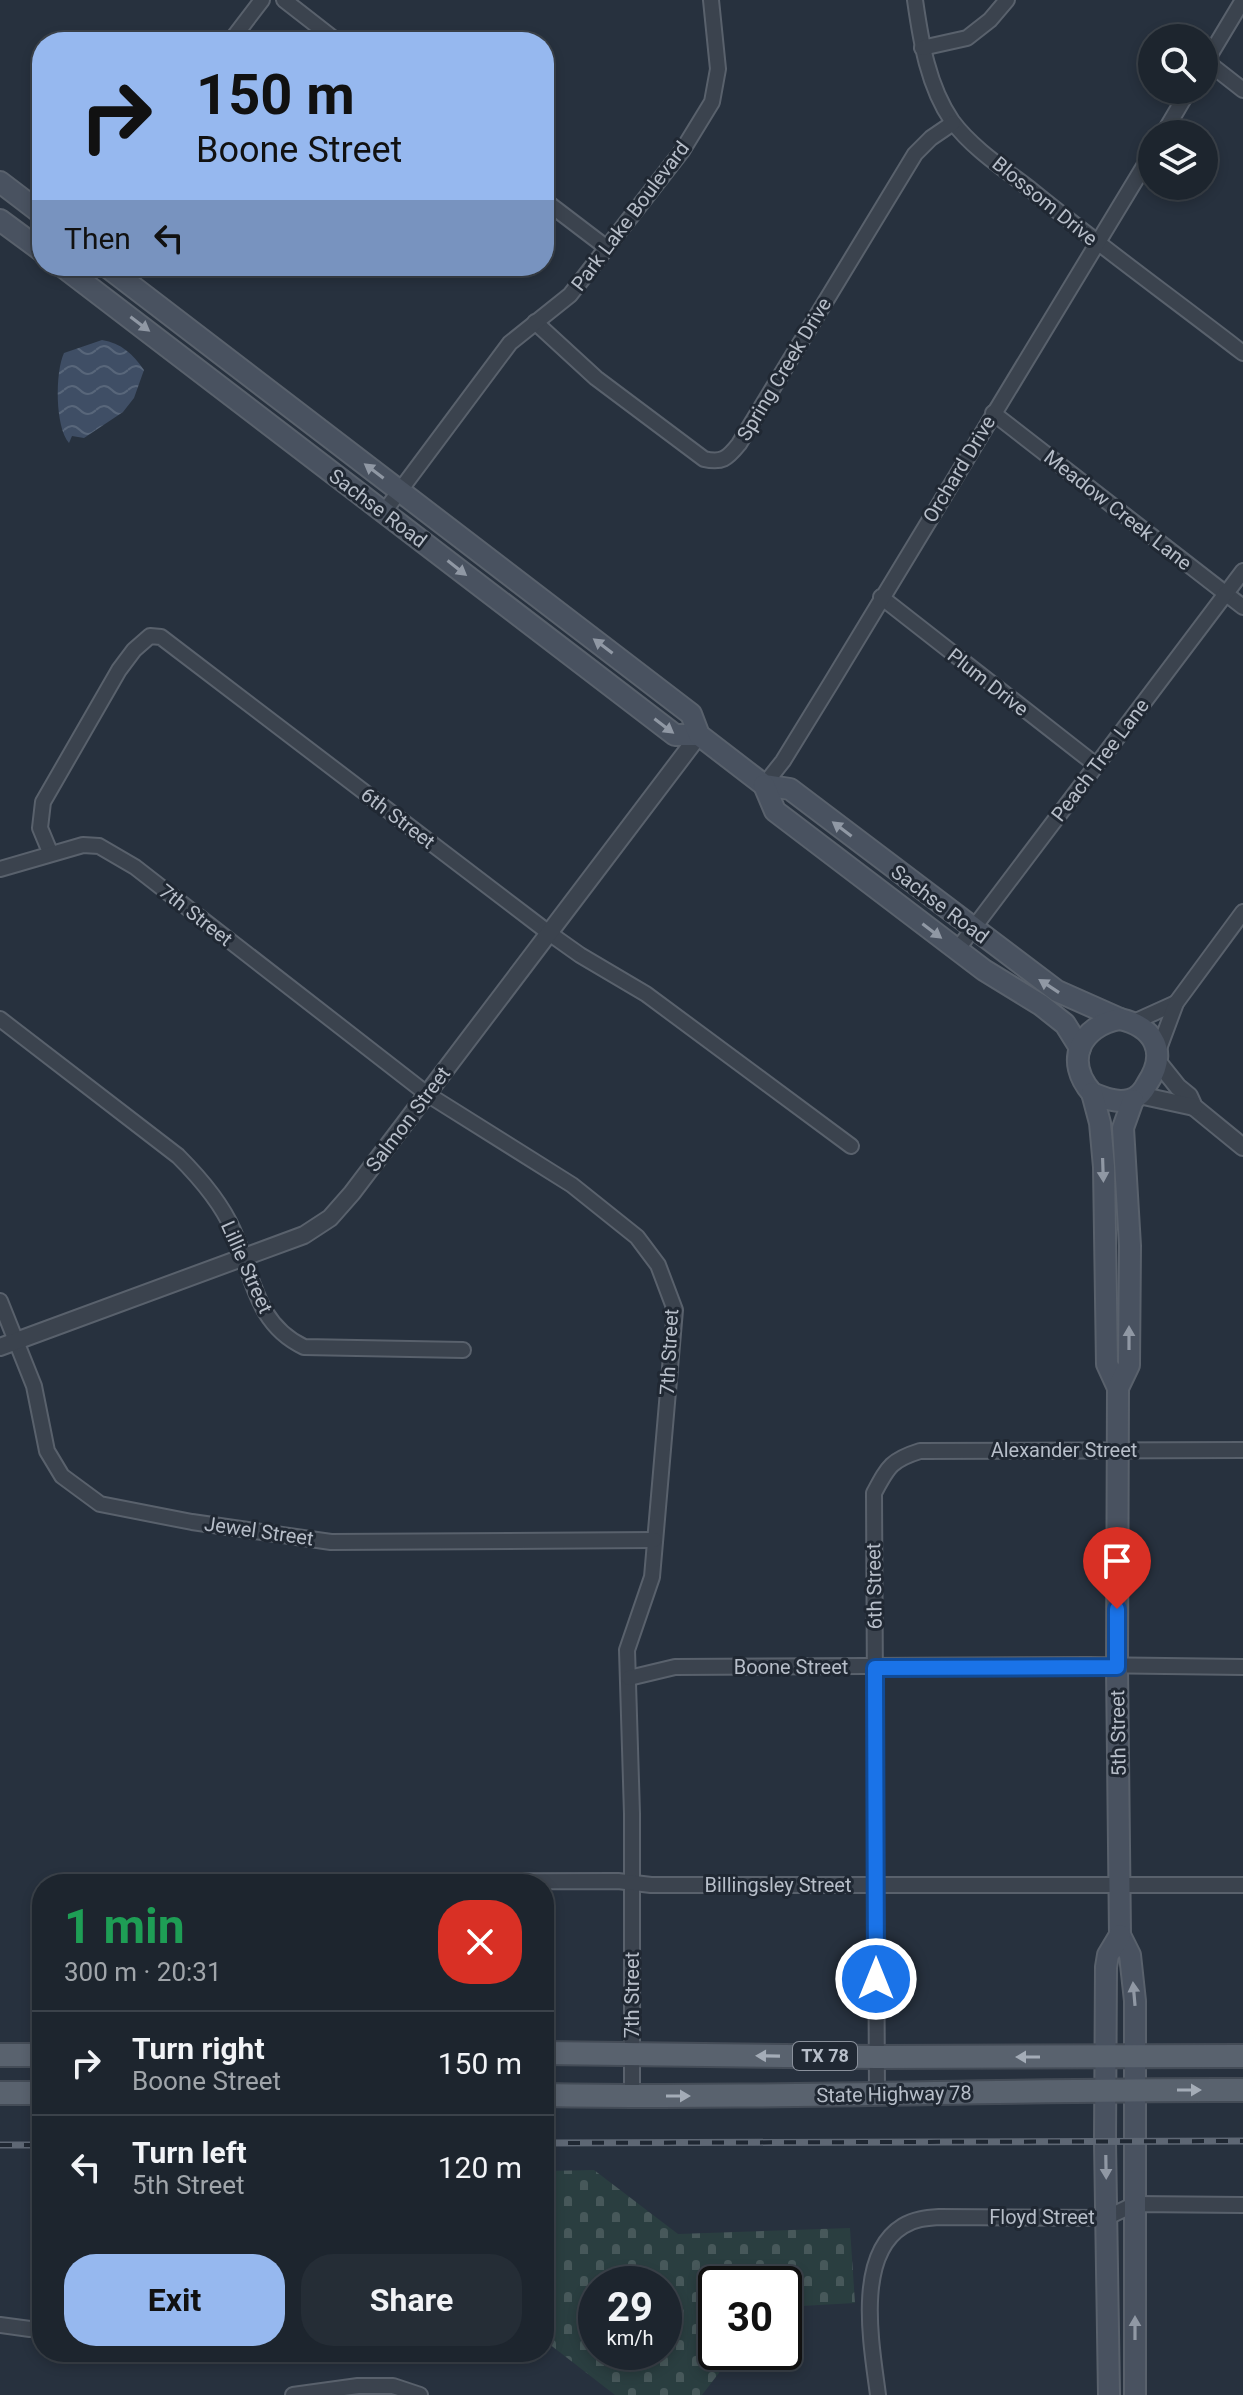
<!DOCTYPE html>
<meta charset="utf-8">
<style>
:root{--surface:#1d252e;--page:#252d36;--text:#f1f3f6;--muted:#a0a5aa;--line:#3b424a;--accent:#96b8ef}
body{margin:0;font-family:Roboto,sans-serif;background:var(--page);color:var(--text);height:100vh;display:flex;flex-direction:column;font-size:30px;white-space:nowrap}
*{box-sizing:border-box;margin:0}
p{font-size:26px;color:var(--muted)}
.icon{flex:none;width:44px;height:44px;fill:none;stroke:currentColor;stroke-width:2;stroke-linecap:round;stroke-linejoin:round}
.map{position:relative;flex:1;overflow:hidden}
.drawer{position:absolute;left:32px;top:1874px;width:522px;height:488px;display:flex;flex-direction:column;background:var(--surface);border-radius:32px;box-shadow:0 4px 12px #0003,0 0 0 2px var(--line)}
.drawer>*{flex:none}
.hud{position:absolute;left:32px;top:32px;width:522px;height:244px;border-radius:32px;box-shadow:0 4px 12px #0003,0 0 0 2px var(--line);background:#96b8ef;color:#111;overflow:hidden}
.controls{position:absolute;left:1138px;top:24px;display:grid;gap:16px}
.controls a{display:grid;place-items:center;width:80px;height:80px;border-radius:50%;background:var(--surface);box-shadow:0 4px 12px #0003,0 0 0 2px var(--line);font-size:40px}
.speed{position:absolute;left:578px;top:2266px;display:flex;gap:16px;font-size:40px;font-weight:700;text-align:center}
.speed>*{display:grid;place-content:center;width:104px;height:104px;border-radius:50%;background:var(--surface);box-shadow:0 4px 12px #0003,0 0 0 2px var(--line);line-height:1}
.speed small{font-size:20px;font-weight:400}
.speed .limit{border:4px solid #111;border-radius:12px;background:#fff;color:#111}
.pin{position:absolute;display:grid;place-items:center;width:68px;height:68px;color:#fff;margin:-82px -34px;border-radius:50% 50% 50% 0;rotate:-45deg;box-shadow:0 0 8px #0007}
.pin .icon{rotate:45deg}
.me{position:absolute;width:88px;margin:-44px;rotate:0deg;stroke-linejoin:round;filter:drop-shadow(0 0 6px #0008)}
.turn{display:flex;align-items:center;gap:28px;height:168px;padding:0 32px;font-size:36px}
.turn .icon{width:104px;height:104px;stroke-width:2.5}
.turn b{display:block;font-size:56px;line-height:68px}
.then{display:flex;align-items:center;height:76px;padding:0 32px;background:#0003;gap:16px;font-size:30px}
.round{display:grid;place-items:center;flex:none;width:84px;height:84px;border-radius:32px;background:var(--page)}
.overview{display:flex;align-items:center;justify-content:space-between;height:136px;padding:0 32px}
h1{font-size:48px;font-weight:700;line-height:60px;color:#1e9e55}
.primary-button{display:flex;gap:16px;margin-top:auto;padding:16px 32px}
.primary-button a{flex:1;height:92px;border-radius:32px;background:var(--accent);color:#111;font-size:32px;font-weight:700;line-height:92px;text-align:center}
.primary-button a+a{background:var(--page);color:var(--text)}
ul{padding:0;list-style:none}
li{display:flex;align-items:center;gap:24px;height:104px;padding:0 32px;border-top:2px solid var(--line)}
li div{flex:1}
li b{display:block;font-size:30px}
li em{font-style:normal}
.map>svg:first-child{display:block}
</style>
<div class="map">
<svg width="1243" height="2395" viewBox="0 0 1243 2395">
<defs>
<pattern id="cemetery-stones" width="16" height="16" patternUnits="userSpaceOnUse" patternTransform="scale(2)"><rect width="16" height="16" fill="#2a3e40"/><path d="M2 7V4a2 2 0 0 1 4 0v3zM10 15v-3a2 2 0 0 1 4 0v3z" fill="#47585a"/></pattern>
<pattern id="water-waves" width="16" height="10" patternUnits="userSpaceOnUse" patternTransform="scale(2)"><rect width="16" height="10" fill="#3f4e65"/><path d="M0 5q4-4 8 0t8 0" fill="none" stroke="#58667a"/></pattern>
</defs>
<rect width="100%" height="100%" fill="#27313e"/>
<path fill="url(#cemetery-stones)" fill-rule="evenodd" d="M594,2170L678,2234L850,2228L855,2303L784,2307V2284H716V2352H735L702,2395H615L544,2340V2171ZM596,2284H664V2352H596Z"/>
<path fill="url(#water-waves)" d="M102,340C121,343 133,354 144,370L134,398L123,412L84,438L72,436L69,443C55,427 55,372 64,353Z"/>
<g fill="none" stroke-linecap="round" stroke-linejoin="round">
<defs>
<g id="minor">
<path d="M284,0L338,42"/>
<path d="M915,0C921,42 928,86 952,121C972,148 1004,169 1030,189C1100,246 1172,298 1243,353"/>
<path d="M230,42L262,0"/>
<path d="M922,48L967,38L990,20L1007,0"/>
<path d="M1206,61L1243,90"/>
<path d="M1204,65L1243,0"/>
<path d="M1163,134L1189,90"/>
<path d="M544,200L607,248"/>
<path d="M535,322L596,378L704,459C722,463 727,459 739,444L915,154L931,138L953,123"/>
<path d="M993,413L1243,607"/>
<path d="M384,512L510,343L570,295L682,151L712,102L718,69L711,0"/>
<path d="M881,597L1096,765"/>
<path d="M764,785L783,761L831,683L1152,153"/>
<path d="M50,852L40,828L43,802L119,670L134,650L150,636L161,637L549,933L580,955L646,994L851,1146"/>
<path d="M0,869L83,845L99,846L135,867L427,1094L572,1185L637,1237L658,1265L675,1310L652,1577L627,1650L632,1814V2097"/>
<path d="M957,950L1243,571"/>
<path d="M0,1019L178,1156C199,1177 221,1202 233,1230C253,1275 255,1324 304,1347L463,1350"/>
<path d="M1134,1022L1176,1003"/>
<path d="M1157,1054L1176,1003L1243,912"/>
<path d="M0,1301L34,1386L47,1451L62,1476L100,1504L192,1522L331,1542L654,1540"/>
<path d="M629,1678L675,1667L1089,1665L1243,1667"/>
<path d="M313,1882L618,1881L651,1885H1243"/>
<path d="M877,2095L874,1493C888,1467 891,1460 920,1451L1243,1450"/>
<path d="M0,2325L30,2329"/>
<path d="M293,2395L358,2386H393L420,2395"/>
<path d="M878,2395C872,2348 854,2256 903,2226C914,2219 926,2218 939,2217L1106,2218L1135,2204L1243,2205"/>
</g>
<g id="tertiary">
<path d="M1158,1062L1178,1087L1189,1096L1194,1107L1243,1147"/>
<path d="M1139,1095L1194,1107"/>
<path d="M0,1347L304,1235L330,1218L352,1193L699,735"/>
</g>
<g id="secondary">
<path d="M0,182L42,214"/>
<path d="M0,220L42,251"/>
<path d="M62,266L675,735H699"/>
<path d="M106,266L691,714L699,735L764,785L790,789L1057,991L1120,1019"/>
<path d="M764,785L775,811L984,970L1041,1005L1065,1024L1080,1048"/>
<path d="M1120,1019C1155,1027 1168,1053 1147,1084C1143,1092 1138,1098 1129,1100C1116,1103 1104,1098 1092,1093C1064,1061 1080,1026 1120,1019Z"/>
<path d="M1092,1093L1100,1123L1104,1167L1107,1364L1118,1388"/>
<path d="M1133,1100L1123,1128L1130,1246L1129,1365L1118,1388L1117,1667L1120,1935L1130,1955L1135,2001V2395"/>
<path d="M1109,2395L1105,2142L1106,1967L1108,1955L1120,1935"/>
</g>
<g id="primary">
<path d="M544,2053L876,2057L1243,2056"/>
<path d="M0,2055H42"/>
<path d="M0,2093H42"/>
<path d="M544,2095C777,2099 1010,2089 1243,2090"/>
</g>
</defs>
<use href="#minor" stroke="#59616c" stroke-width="18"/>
<use href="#tertiary" stroke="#59616c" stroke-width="20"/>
<use href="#secondary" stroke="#59616c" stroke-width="24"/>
<use href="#primary" stroke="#444c57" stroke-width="26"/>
<use href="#minor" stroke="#3b434e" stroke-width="14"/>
<use href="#tertiary" stroke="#3b434e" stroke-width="16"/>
<use href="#secondary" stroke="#495260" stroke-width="20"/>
<use href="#primary" stroke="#59626e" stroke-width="22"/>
<defs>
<g id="rail">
<path d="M544,2143L1243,2141"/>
<path d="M0,2145H42"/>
</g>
</defs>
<use href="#rail" stroke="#5e6774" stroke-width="7"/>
<use href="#rail" stroke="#202833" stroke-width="4" stroke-dasharray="12" stroke-linecap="butt"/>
</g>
<defs><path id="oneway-solid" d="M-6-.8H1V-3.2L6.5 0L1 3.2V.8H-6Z" transform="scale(2)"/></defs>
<g fill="#9098a4">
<use href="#oneway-solid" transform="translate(140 324) rotate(37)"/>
<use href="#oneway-solid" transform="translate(374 471) rotate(-143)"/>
<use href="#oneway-solid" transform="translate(457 568) rotate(38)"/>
<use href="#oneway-solid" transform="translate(603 646) rotate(-143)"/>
<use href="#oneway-solid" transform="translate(664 726) rotate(37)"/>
<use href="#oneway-solid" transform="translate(842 829) rotate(-143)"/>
<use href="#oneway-solid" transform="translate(932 931) rotate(37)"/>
<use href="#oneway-solid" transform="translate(1049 986) rotate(-147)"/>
<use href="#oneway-solid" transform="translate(1103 1170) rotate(88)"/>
<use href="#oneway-solid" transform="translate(1129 1338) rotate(-90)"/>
<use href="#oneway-solid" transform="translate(1134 1994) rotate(-95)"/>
<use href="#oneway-solid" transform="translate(1106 2167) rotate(89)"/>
<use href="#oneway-solid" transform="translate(1135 2328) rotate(-90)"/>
</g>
<g fill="#a4acb7">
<use href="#oneway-solid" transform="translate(768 2056) rotate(-179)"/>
<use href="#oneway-solid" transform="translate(1028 2057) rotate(180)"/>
<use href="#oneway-solid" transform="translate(1189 2090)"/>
<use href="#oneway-solid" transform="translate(678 2096)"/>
</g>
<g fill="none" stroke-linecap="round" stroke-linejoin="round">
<defs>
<path id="route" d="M876,1979L875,1668L1117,1667V1609"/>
</defs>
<use href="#route" stroke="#114b97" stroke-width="20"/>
<use href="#route" stroke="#1a73e8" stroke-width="14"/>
</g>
<g text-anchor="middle" stroke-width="6" stroke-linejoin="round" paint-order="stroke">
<rect fill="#202833" stroke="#8a919c" stroke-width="2" x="793" y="2042" width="64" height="28" rx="6"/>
<g font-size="18" font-weight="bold" fill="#b7bec9">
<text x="825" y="2062">TX 78</text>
</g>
<g font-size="20" fill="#b7bec9" stroke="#202833">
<text transform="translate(1045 201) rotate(39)" y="7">Blossom Drive</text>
<text transform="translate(630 216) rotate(-53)" y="7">Park Lake Boulevard</text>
<text transform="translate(784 369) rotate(-59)" y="7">Spring Creek Drive</text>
<text transform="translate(959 469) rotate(-59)" y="7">Orchard Drive</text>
<text transform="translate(378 508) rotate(37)" y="7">Sachse Road</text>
<text transform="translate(1118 510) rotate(38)" y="7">Meadow Creek Lane</text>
<text transform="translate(988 682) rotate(38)" y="7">Plum Drive</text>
<text transform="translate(1100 760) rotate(-53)" y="7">Peach Tree Lane</text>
<text transform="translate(398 818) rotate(37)" y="7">6th Street</text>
<text transform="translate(940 904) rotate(37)" y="7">Sachse Road</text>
<text transform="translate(196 915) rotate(38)" y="7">7th Street</text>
<text transform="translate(408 1119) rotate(-53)" y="7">Salmon Street</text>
<text transform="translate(247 1267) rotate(66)" y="7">Lillie Street</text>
<text transform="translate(669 1352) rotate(-87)" y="7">7th Street</text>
<text x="1064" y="1457">Alexander Street</text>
<text transform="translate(259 1531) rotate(8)" y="7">Jewel Street</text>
<text transform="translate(874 1586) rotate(-91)" y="7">6th Street</text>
<text x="791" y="1674">Boone Street</text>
<text transform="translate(1118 1733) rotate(-91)" y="7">5th Street</text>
<text x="778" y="1892">Billingsley Street</text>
<text transform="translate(632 1995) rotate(-90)" y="7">7th Street</text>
<text transform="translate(894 2094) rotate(-1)" y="7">State Highway 78</text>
<text x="1042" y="2224">Floyd Street</text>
</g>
</g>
</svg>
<div class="controls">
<a><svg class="icon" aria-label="search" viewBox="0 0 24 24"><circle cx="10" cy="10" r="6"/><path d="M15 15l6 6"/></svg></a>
<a><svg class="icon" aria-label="layers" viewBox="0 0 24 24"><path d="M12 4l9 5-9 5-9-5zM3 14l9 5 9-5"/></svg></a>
</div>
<div class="speed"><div>29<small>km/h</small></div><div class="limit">30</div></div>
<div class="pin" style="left:1117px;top:1609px;background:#d93025"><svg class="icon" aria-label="arrive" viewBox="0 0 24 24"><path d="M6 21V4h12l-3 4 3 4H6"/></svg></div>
<svg class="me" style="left:876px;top:1979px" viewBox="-20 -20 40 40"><circle r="17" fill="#1a73e8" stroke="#fff" stroke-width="3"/><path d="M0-11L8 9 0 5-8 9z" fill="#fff"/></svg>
<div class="hud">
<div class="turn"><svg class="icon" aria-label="right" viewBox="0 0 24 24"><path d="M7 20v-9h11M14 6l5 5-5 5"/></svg><div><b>150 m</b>Boone Street</div></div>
<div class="then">Then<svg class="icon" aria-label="left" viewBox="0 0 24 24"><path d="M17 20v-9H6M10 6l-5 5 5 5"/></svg></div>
</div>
<section class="drawer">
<div class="overview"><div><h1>1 min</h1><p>300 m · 20:31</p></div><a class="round" style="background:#d93025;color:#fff"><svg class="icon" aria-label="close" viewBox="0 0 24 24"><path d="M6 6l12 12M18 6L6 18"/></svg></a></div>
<ul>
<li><svg class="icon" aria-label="right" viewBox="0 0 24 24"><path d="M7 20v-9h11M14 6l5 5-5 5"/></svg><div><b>Turn right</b><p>Boone Street</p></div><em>150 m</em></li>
<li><svg class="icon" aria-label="left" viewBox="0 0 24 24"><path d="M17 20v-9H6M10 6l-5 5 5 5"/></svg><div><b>Turn left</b><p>5th Street</p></div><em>120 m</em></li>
</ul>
<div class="primary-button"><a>Exit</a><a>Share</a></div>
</section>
</div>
